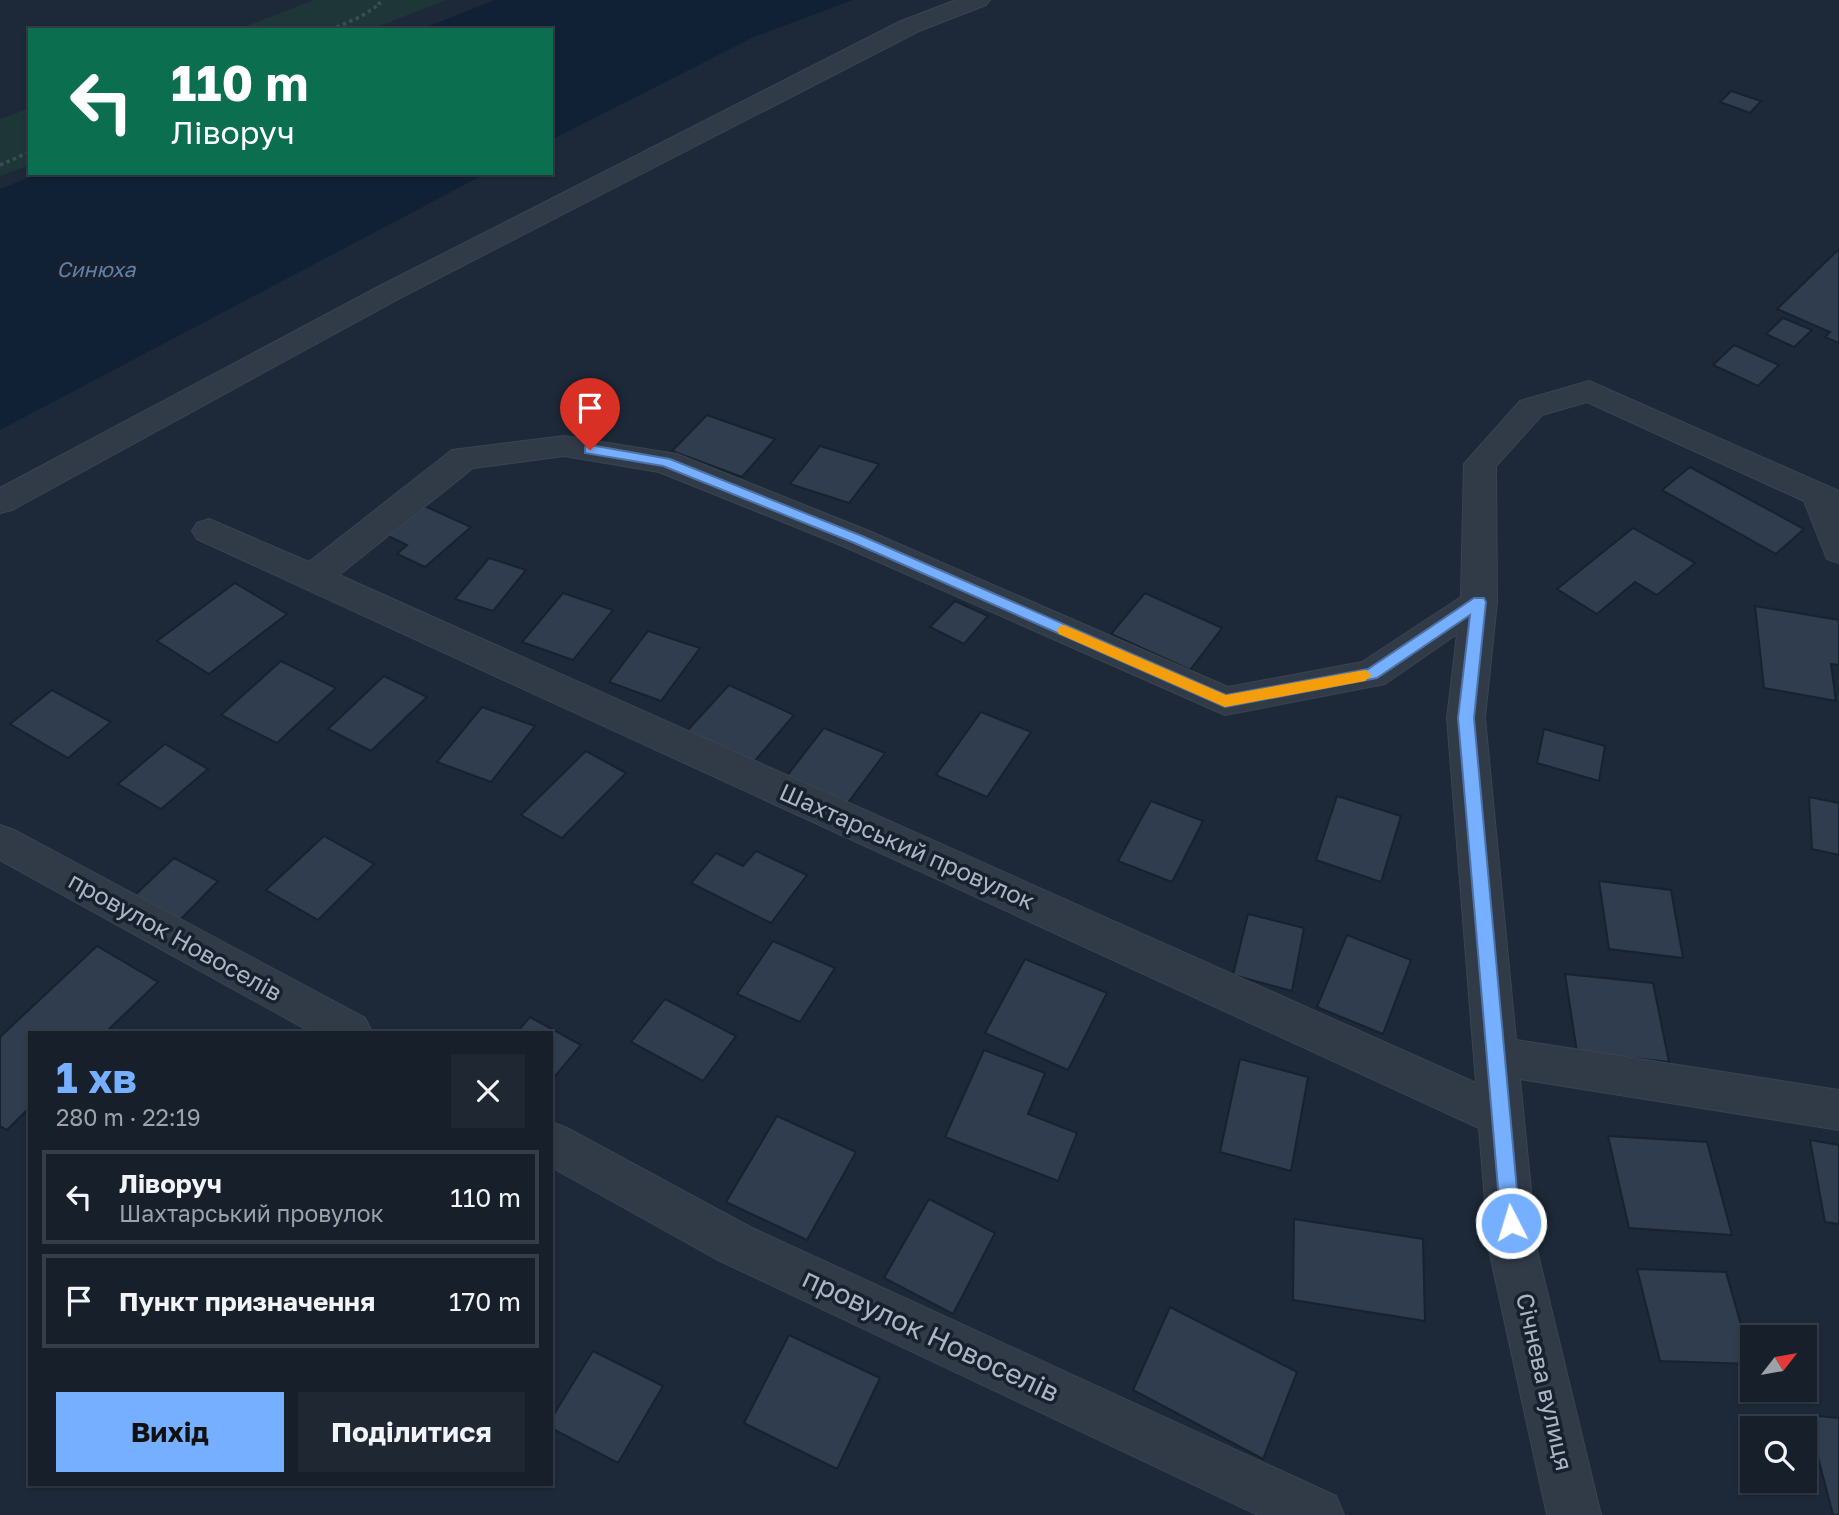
<!DOCTYPE html>
<html lang="uk">
<meta charset="utf-8">
<style>
:root{--surface:#161f2a;--page:#1f2732;--text:#f1f3f6;--muted:#9ea2a8;--line:#353d47;--accent:#76afff}
body{margin:0;font-family:"Golos Text",sans-serif;background:var(--page);color:var(--text);height:100vh;display:flex;flex-direction:column;font-size:26px;white-space:nowrap}
*{box-sizing:border-box;margin:0}
p{font-size:23px;color:var(--muted)}
.icon{flex:none;width:38px;height:38px;fill:none;stroke:currentColor;stroke-width:2;stroke-linecap:round;stroke-linejoin:round}
.map{position:relative;flex:1;overflow:hidden}
.drawer{position:absolute;left:28px;top:1031px;width:525px;height:455px;display:flex;flex-direction:column;background:var(--surface);border-radius:0px;box-shadow:0 2px 5px #0004,0 0 0 2px var(--line)}
.drawer>*{flex:none}
.guide{position:absolute;left:28px;top:28px;width:525px;height:147px;border-radius:0px;box-shadow:0 2px 5px #0004,0 0 0 2px var(--line);background:#0b6e4f;color:#fff;overflow:hidden}
.needle{width:46px;rotate:59deg}
.controls{position:absolute;left:1740px;top:1325px;display:grid;gap:14px}
.controls a{display:grid;place-items:center;width:77px;height:77px;border-radius:0px;background:var(--surface);box-shadow:0 2px 5px #0004,0 0 0 2px var(--line);font-size:35px}
.pin{position:absolute;display:grid;place-items:center;width:60px;height:60px;color:#fff;margin:-72px -30px;border-radius:50% 50% 50% 0;rotate:-45deg;box-shadow:0 0 7px #0007}
.pin .icon{rotate:45deg}
.me{position:absolute;width:77px;margin:-38px;rotate:355deg;stroke-linejoin:round;filter:drop-shadow(0 0 5px #0008)}
.turn{display:flex;align-items:center;gap:24px;height:147px;padding:0 28px;font-size:32px}
.turn .icon{width:91px;height:91px;stroke-width:2.5}
.turn b{display:block;font-size:49px;line-height:60px}
.round{display:grid;place-items:center;flex:none;width:74px;height:74px;border-radius:0px;background:var(--page)}
.headline{display:flex;align-items:center;justify-content:space-between;height:119px;padding:0 28px}
h1{font-size:42px;font-weight:700;line-height:52px;color:var(--accent)}
.primary-button{display:flex;gap:14px;margin-top:auto;padding:14px 28px}
.primary-button a{flex:1;height:80px;border-radius:0px;background:var(--accent);color:#111;font-size:28px;font-weight:700;line-height:80px;text-align:center}
.primary-button a+a{background:var(--page);color:var(--text)}
ul{padding:0;list-style:none}
li{display:flex;align-items:center;gap:21px;height:94px;margin:0 14px 10px;padding:0 14px;border:4px solid var(--line);border-radius:0px}
li div{flex:1}
li b{display:block;font-size:26px}
li em{font-style:normal}
.map>svg:first-child{display:block}
</style>
<div class="map">
<svg width="1839" height="1515" viewBox="0 0 1839 1515">
<rect width="100%" height="100%" fill="#1d2938"/>
<g fill="#1f3639">
<path d="M314,0H446L369,30H236Z"/>
<path d="M30,108V165L0,176V119Z"/>
</g>
<g fill="#112135">
<path d="M495,0H853L754,37L551,140V30H419Z"/>
<path d="M40,173H487L0,430V189Z"/>
</g>
<g fill="#2f3d4f" stroke="#18222e" stroke-width="2">
<path d="M1731,91L1761,101L1750,113L1720,102Z"/>
<path d="M1839,249V343L1825,337L1830,332L1777,309Z"/>
<path d="M1783,318L1812,330L1794,347L1766,334Z"/>
<path d="M1734,345L1779,365L1758,386L1713,365Z"/>
<path d="M707,415L775,439L742,477L672,451Z"/>
<path d="M820,446L879,464L849,503L790,484Z"/>
<path d="M1690,467L1804,529L1776,554L1662,490Z"/>
<path d="M420,504L471,527L425,567L397,554L407,545L384,534Z"/>
<path d="M1633,528L1695,563L1657,595L1635,582L1597,614L1557,589Z"/>
<path d="M489,558L526,570L493,611L455,599Z"/>
<path d="M235,583L287,614L209,674L157,641Z"/>
<path d="M563,593L613,610L573,660L522,642Z"/>
<path d="M1145,593L1222,628L1190,670L1111,634Z"/>
<path d="M955,601L988,616L964,644L930,627Z"/>
<path d="M1755,606L1839,620V665L1831,664L1836,701L1764,688Z"/>
<path d="M648,631L700,648L661,701L609,682Z"/>
<path d="M281,661L336,688L277,743L221,715Z"/>
<path d="M384,676L427,697L371,751L328,729Z"/>
<path d="M729,685L794,715L753,763L686,732Z"/>
<path d="M52,690L111,722L68,758L10,724Z"/>
<path d="M482,707L535,726L491,782L437,762Z"/>
<path d="M981,712L1031,732L987,797L936,775Z"/>
<path d="M824,728L885,753L847,804L786,777Z"/>
<path d="M1544,729L1605,746L1599,781L1537,763Z"/>
<path d="M165,744L208,769L161,809L118,784Z"/>
<path d="M586,751L626,773L562,838L521,815Z"/>
<path d="M1337,796L1401,816L1381,882L1316,860Z"/>
<path d="M1809,797L1839,803V855L1812,849Z"/>
<path d="M1151,801L1203,821L1172,882L1118,861Z"/>
<path d="M324,836L374,864L318,920L266,890Z"/>
<path d="M756,851L807,875L771,923L691,883L716,853L743,866Z"/>
<path d="M174,858L218,881L178,922L133,897Z"/>
<path d="M1599,881L1671,890L1683,958L1609,949Z"/>
<path d="M1248,914L1304,928L1292,991L1233,975Z"/>
<path d="M1347,935L1411,960L1383,1034L1317,1007Z"/>
<path d="M773,941L835,968L800,1022L737,994Z"/>
<path d="M97,946L158,982L106,1032H30V1107L7,1130L0,1126V1037Z"/>
<path d="M1025,959L1107,993L1068,1070L985,1033Z"/>
<path d="M1565,974L1653,983L1669,1062L1577,1052Z"/>
<path d="M665,999L736,1036L703,1081L631,1042Z"/>
<path d="M530,1017L581,1045L551,1081V1032H517Z"/>
<path d="M984,1050L1045,1073L1028,1114L1077,1133L1058,1181L945,1137Z"/>
<path d="M1240,1059L1308,1077L1291,1171L1220,1152Z"/>
<path d="M777,1116L856,1152L807,1240L726,1202Z"/>
<path d="M1608,1136L1707,1142L1732,1235L1629,1228Z"/>
<path d="M1810,1140L1839,1145V1224L1825,1222Z"/>
<path d="M929,1199L995,1233L953,1314L884,1278Z"/>
<path d="M1294,1219L1423,1239L1425,1321L1293,1300Z"/>
<path d="M1637,1269L1726,1272L1752,1364L1660,1361Z"/>
<path d="M1170,1307L1297,1372L1263,1459L1133,1390Z"/>
<path d="M789,1335L880,1378L837,1469L744,1423Z"/>
<path d="M593,1351L663,1386L618,1463L551,1428V1419Z"/>
<path d="M1807,1415L1839,1418V1515H1833Z"/>
</g>
<g fill="none" stroke-linecap="round" stroke-linejoin="round">
<defs>
<g id="minor">
<path d="M956,0H990L986,5L919,31L398,299L12,510L0,513V488L378,287L901,21Z"/>
<path d="M1589,381L1839,491V563L1827,559L1804,501L1587,402L1542,415L1496,466L1497,602L1485,718L1516,1040L1839,1090V1130L1520,1079L1537,1250L1601,1515H1547L1489,1250L1479,1128L197,539L192,531L197,523L209,519L309,562L452,450L564,436L677,454L869,531L1228,687L1362,662L1461,597L1464,464L1520,401ZM564,456L659,472L845,547L1225,715L1385,684L1457,634L1447,718L1476,1083L339,575L473,468Z"/>
<path d="M0,825L14,830L365,1018L372,1032H311L0,860Z"/>
<path d="M551,1122L567,1128L750,1227L1336,1496L1344,1515H1258L716,1259L551,1167Z"/>
</g>
</defs>
<use href="#minor" stroke="#3a4451" stroke-width="2"/>
<g stroke="#375051" stroke-width="3.5" stroke-dasharray="3.5 3.5" stroke-linecap="butt">
<path d="M330,30L360,17L380,4L376,0"/>
<path d="M0,165L30,152"/>
</g>
<use href="#minor" fill="#313b48" fill-rule="evenodd"/>
</g>
<path fill="#76afff" stroke="#4d72a6" stroke-width="2" d="M590,445L670,459L862,536L1226,695L1368,669L1474,598H1484L1486,602L1474,718L1520,1223L1518,1230L1511,1233L1504,1230L1501,1223L1458,718L1470,615L1377,678L1225,707L852,542L663,466L585,453V447Z"/>
<path fill="#f59e0b" d="M1064,625L1226,695L1365,670L1372,675L1365,681L1225,707L1059,634L1057,631L1059,627Z"/>
<g text-anchor="middle" stroke-width="7" stroke-linejoin="round" paint-order="stroke">
<g font-size="21" font-style="italic" fill="#5f81a9" stroke="#17202c">
<text x="96" y="277">Синюха</text>
</g>
<g font-size="24" fill="#aab6c5" stroke="#17202c">
<text transform="translate(907 847) rotate(24)" y="8">Шахтарський провулок</text>
<text transform="translate(175 937) rotate(29)" y="8">провулок Новоселів</text>
<text transform="translate(1544 1382) rotate(77)" y="8">Січнева вулиця</text>
</g>
<g font-size="28" fill="#aab6c5" stroke="#17202c">
<text transform="translate(931 1335) rotate(25)" y="10">провулок Новоселів</text>
</g>
</g>
</svg>
<div class="controls">
<a><svg class="needle" viewBox="-14 -14 28 28"><path d="M0-13l5 13h-10z" fill="#e53935"/><path d="M0 13l5-13h-10z" fill="#9ea2a8"/></svg></a>
<a><svg class="icon" aria-label="search" viewBox="0 0 24 24"><circle cx="10" cy="10" r="6"/><path d="M15 15l6 6"/></svg></a>
</div>
<div class="pin" style="left:590px;top:450px;background:#d93025"><svg class="icon" aria-label="arrive" viewBox="0 0 24 24"><path d="M6 21V4h12l-3 4 3 4H6"/></svg></div>
<svg class="me" style="left:1511px;top:1223px" viewBox="-20 -20 40 40"><circle r="17" fill="#76afff" stroke="#fff" stroke-width="3"/><path d="M0-11L8 9 0 5-8 9z" fill="#fff"/></svg>
<div class="guide">
<div class="turn"><svg class="icon" aria-label="left" viewBox="0 0 24 24"><path d="M17 20v-9H6M10 6l-5 5 5 5"/></svg><div><b>110 m</b>Ліворуч</div></div>
</div>
<section class="drawer">
<div class="headline"><div><h1>1 хв</h1><p>280 m · 22:19</p></div><a class="round"><svg class="icon" aria-label="close" viewBox="0 0 24 24"><path d="M6 6l12 12M18 6L6 18"/></svg></a></div>
<ul>
<li><svg class="icon" aria-label="left" viewBox="0 0 24 24"><path d="M17 20v-9H6M10 6l-5 5 5 5"/></svg><div><b>Ліворуч</b><p>Шахтарський провулок</p></div><em>110 m</em></li>
<li><svg class="icon" aria-label="arrive" viewBox="0 0 24 24"><path d="M6 21V4h12l-3 4 3 4H6"/></svg><div><b>Пункт призначення</b></div><em>170 m</em></li>
</ul>
<div class="primary-button"><a>Вихід</a><a>Поділитися</a></div>
</section>
</div>
